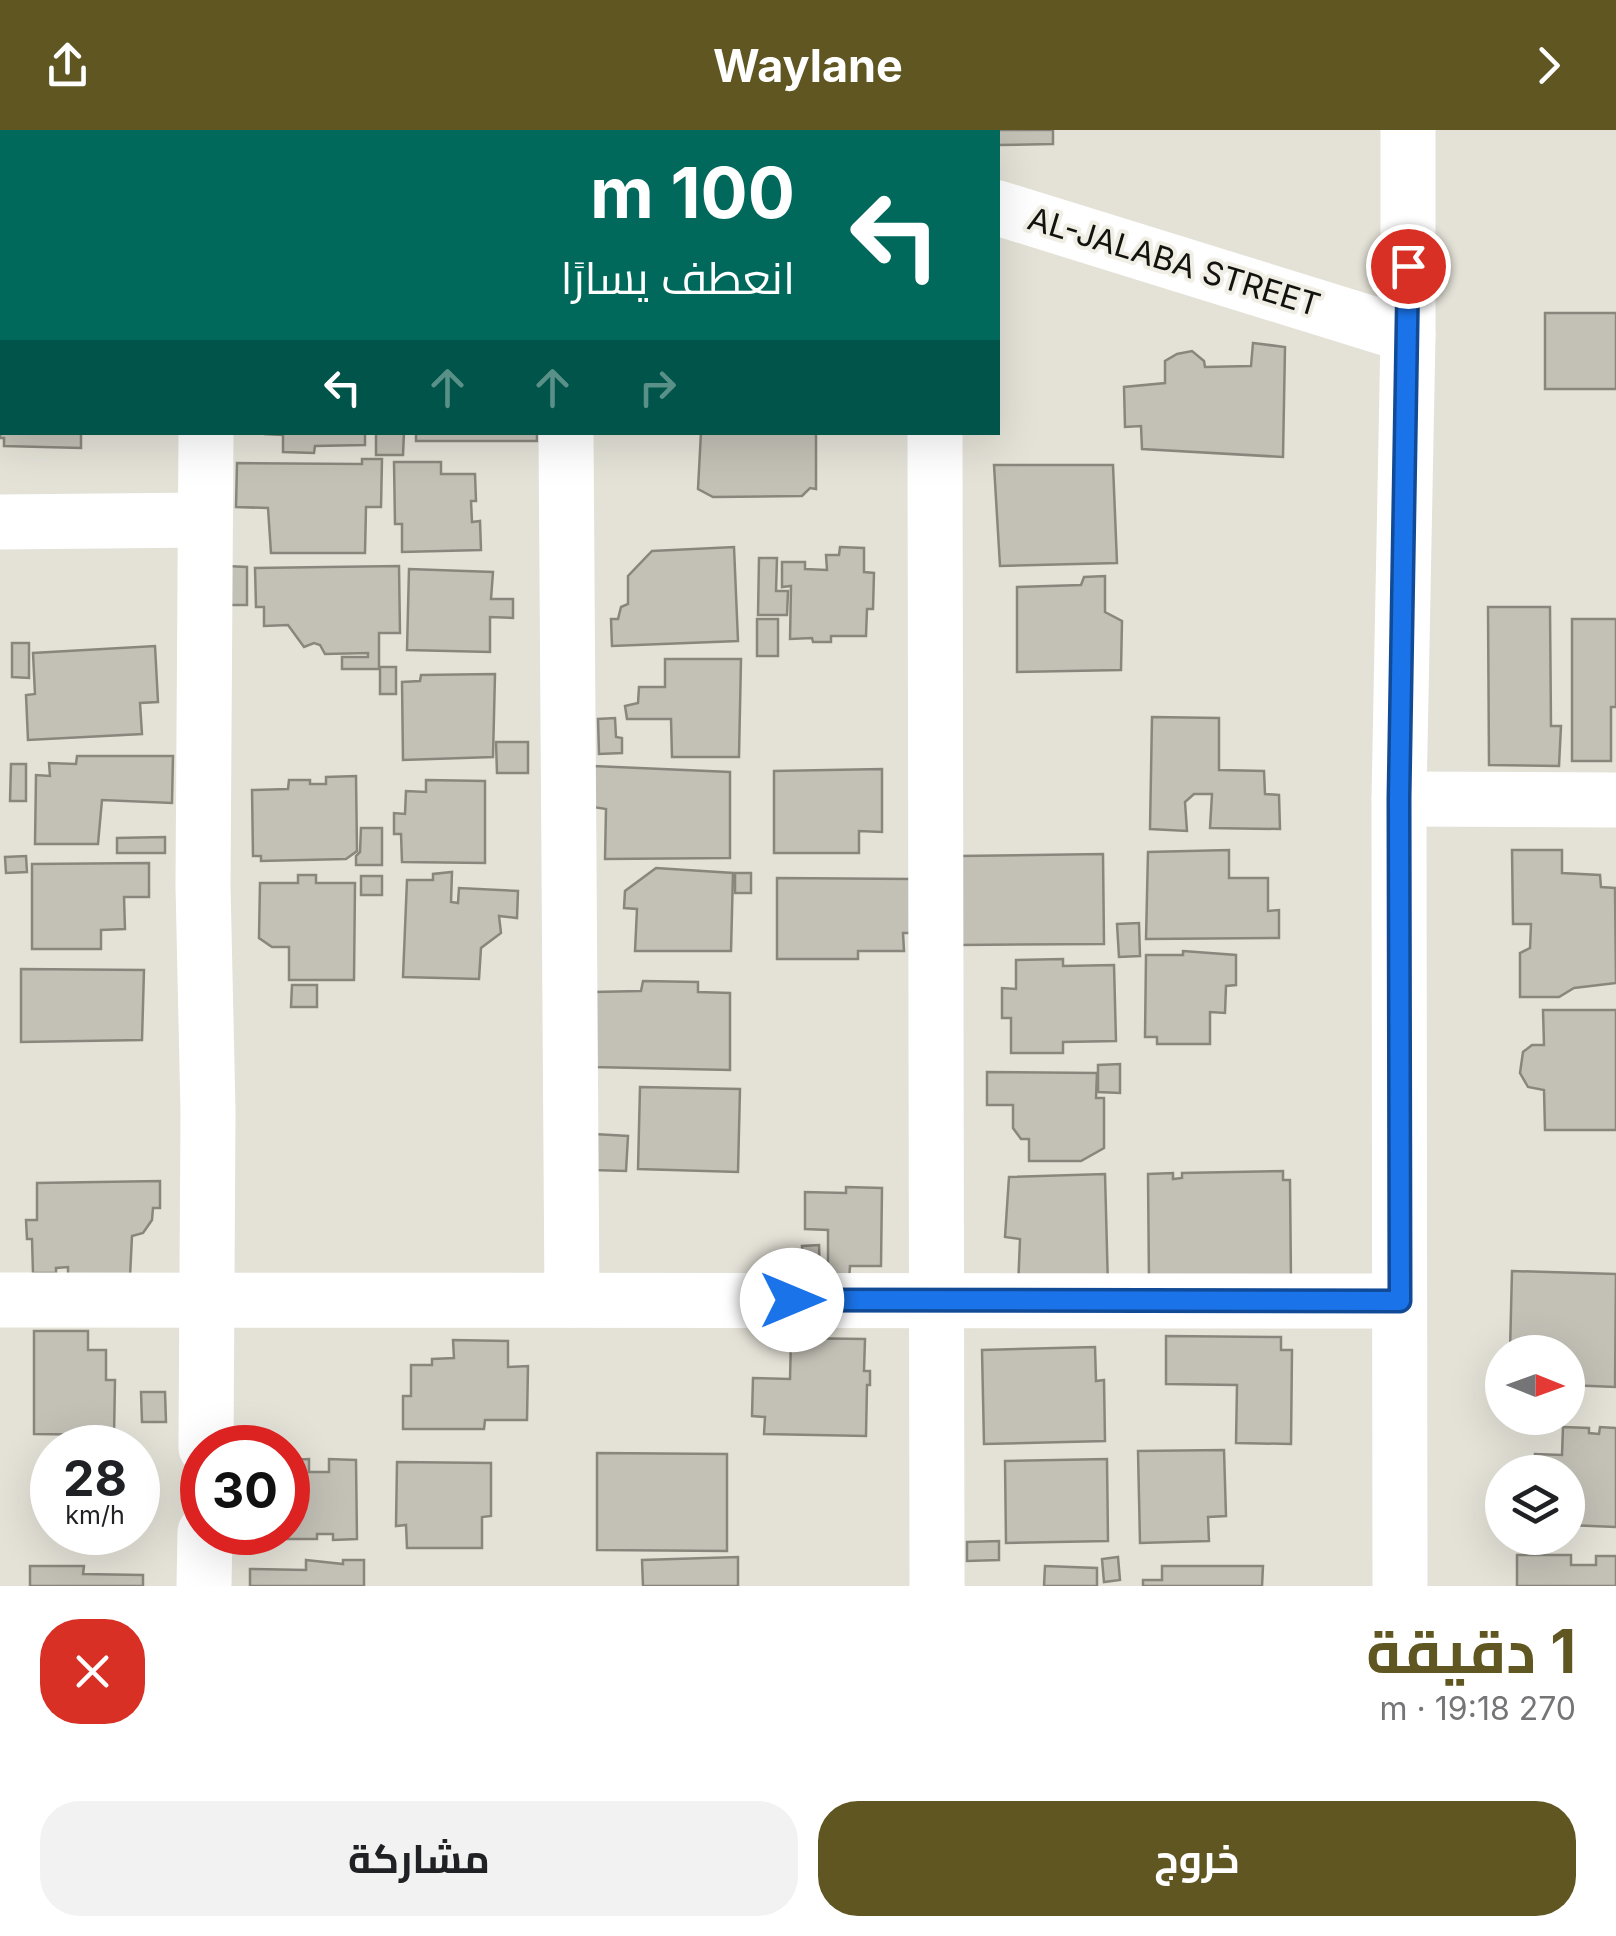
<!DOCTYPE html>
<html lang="ar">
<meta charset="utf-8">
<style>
:root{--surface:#fff;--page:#f2f2f2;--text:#202124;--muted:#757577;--accent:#605622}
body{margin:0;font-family:Inter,Cairo,sans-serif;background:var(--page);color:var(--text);direction:rtl;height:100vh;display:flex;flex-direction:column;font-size:38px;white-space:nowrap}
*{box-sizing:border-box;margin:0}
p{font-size:32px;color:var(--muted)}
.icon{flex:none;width:55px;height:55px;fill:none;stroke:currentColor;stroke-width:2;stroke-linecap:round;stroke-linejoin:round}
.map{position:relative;height:1456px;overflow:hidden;direction:ltr}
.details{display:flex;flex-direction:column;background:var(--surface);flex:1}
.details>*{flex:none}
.banner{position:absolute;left:0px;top:0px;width:1000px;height:305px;box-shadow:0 10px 40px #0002;direction:rtl;background:#00695c;color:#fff;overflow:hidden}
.needle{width:65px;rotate:91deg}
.fabs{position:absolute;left:1485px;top:1205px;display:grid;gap:20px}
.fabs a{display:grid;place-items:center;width:100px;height:100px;border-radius:50%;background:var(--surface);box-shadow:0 10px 40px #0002;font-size:50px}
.speed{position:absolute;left:30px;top:1295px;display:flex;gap:20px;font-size:50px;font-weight:700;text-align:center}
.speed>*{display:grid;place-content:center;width:130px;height:130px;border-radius:50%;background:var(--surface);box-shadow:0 10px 40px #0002;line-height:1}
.speed small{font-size:25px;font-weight:400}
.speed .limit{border:15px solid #d22;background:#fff;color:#111}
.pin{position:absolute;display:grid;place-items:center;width:85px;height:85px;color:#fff;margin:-42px;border:5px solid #fff;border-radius:50%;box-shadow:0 2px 10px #0007}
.me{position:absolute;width:110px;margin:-55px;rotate:90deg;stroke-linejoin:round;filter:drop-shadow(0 0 8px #0008)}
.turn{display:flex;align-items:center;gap:35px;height:210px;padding:0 40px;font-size:45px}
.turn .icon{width:130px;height:130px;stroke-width:2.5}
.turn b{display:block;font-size:70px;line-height:85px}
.lanes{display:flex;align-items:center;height:95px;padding:0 40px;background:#0003;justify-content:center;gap:50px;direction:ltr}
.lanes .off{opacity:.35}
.round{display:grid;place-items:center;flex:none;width:105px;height:105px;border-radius:40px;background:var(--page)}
.headline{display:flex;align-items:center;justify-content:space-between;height:170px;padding:0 40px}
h1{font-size:60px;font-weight:700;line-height:75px;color:var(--accent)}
.primary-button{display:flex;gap:20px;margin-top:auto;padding:20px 40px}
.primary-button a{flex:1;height:115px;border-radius:40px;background:var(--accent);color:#fff;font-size:40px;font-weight:700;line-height:115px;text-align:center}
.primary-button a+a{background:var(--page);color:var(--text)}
header{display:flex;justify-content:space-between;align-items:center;height:130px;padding:0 40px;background:var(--accent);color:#fff;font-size:45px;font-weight:700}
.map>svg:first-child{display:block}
</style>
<header><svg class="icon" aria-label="forward" viewBox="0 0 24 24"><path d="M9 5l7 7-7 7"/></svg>Waylane<svg class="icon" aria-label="share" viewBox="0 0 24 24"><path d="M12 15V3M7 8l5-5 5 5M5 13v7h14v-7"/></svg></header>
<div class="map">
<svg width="1616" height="1456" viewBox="0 0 1616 1456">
<rect width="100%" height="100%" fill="#e4e2d7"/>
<g fill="#c3c1b6" stroke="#89877d" stroke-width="2.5">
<path d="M963,0H1053V14L998,15V2Z"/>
<path d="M2,151V302H81V318L4,316V308H0Z"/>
<rect x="1545" y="183" width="71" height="76"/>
<path d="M1253,213L1285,217L1283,327L1142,319L1141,296L1125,297L1124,257L1165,253V231L1177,224L1192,221L1204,231L1205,237L1251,236Z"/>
<path d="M365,302V315L315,316L314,323L283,322V305L264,304Z"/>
<path d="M376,302H404L403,325H376Z"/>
<rect x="416" y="302" width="121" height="9"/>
<path d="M701,302L816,303V359L810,358L802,366L713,367L698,359Z"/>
<path d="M362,329H382L381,377H366L365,423H271L268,378L236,377L237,333L362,334Z"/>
<path d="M394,332H441V344H475L476,371H471L472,392L480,391L481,420L402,422V394H395Z"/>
<path d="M994,335H1113L1117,433L1000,436Z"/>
<path d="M734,417L738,511L612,516L611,489H618L621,477L628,474V446L652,421Z"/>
<path d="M840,417L864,418V442L874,443L873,479H867L866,506H831V512H813L812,508L790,509L791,456L782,457V432H805V439L827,440L826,425H839Z"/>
<path d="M759,428H777L776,461H788L787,485H758Z"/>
<path d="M226,436L247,437V475H226Z"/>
<path d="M399,436L400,503H379V539H342V527H368V523L325,524L320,515L314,513L304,517L288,495L264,496V477H256L255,438Z"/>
<path d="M409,439L493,442L491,469H513V488L490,487V522L407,520Z"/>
<path d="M1105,446V482L1122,491L1121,540L1017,542V457L1081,455L1084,447Z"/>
<path d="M1488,477H1550L1551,596H1561L1559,636L1489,635Z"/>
<rect x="757" y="489" width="21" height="37"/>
<path d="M1572,489H1616V577H1611V631H1572Z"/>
<path d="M12,513H29V548L12,547Z"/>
<path d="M155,516L158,572L140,573L142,604L28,610L26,565L35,564L33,523Z"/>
<path d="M665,529H741L739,627H672L671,589H627L625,576L638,573L639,557H665Z"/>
<rect x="380" y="537" width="16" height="27"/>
<path d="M495,544L493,627L403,630L402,552L420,551L421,545Z"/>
<path d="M1152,587L1219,588V640L1264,641L1265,664L1279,665L1280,699L1210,698L1212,664H1194L1185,672L1187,701L1150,699Z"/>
<path d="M615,588L616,607L622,608V623L599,624L598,589Z"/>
<path d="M496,612H528V643H497Z"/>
<path d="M77,626H173L172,673L102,670L98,714H35L36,645L50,646L49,633L76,634Z"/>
<path d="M11,634H26V671H10Z"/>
<path d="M593,636L730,642V728L605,729L606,679L593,677Z"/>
<path d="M882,639V702L859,701V723H774V641Z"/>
<path d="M356,646L357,721L346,729L261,731V726H253L252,660L288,659L289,650H310V654H326V647Z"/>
<path d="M426,650L485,651V733L402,732L401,704H394V683L405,684L406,661L426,662Z"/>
<path d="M361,698H382V735H356V726L360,722Z"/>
<path d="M165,707V723H117V708Z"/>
<path d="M1229,720V748H1268V781L1279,780V808L1146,809L1148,722Z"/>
<path d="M1512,720H1562V743L1600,745L1601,757L1615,758L1616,853L1574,858L1559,867H1520V823L1530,818L1531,794H1513Z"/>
<path d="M1103,724L1104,814L959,815V726Z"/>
<path d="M26,726L27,742L6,743L5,727Z"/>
<path d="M149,733V767H124L125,799L101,800V819H32V734Z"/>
<path d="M656,738L733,743L731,821H635L637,779L624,778L625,761Z"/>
<path d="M452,742L451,772L458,773L459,758L518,761L517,788L499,786L501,803L481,818L479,849L403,847L407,750H433V744Z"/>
<rect x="735" y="743" width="16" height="20"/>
<path d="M298,745H316V753H355L354,850H289V817H272L259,808L260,753H298Z"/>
<rect x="361" y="746" width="21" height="19"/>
<path d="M777,748L912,749V803H903L904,821H858V829H777Z"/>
<path d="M1139,793L1140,826L1119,827L1117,794Z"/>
<path d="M1183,821L1236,825V855L1226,856L1225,883L1210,882V914H1157V907H1145L1146,825H1183Z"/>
<path d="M1063,829V836L1114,835L1116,911L1063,912V923H1011V888H1002V858L1016,859V830Z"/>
<path d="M21,839L144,840L142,910L21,912Z"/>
<path d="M643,851L698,852V862L730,863V940L593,937L594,862L641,861Z"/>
<path d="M292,855H317V877H291Z"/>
<path d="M1543,880H1616V1000H1545L1544,960L1528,957L1520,943L1523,922L1532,915H1544Z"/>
<path d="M1120,934V963L1098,962V935Z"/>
<path d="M987,942L1097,943L1096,968H1104V1018L1081,1031H1029V1009H1021L1013,998V975H987Z"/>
<path d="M640,957L740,959L738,1042L638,1039Z"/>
<path d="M594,1004L628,1006L626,1041L593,1040Z"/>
<path d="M1283,1041V1050H1290L1291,1151L1149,1153L1148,1044L1173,1043V1049L1182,1048V1043Z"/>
<path d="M1105,1044L1108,1157L1018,1158L1020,1109L1005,1107L1009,1047Z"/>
<path d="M160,1051V1078H153L152,1090L143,1103L132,1106L130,1147L68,1158V1137L56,1138V1143H33L32,1109H27L26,1090H37V1053Z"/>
<path d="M846,1057L882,1058L881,1136H850L849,1151H828V1100L805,1099V1062L846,1063Z"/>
<path d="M819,1115L820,1152H803L802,1116Z"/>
<path d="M1512,1141L1616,1144L1615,1257L1568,1255V1222L1510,1221Z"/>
<path d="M34,1201H88V1220H106V1250H115L114,1305L34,1304Z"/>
<path d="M1166,1206L1281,1207V1220H1292L1291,1314L1236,1313L1237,1255L1166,1254Z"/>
<path d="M791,1208L865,1209L864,1241H870V1255H867L866,1306L764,1304L765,1287L752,1286L753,1248L790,1249Z"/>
<path d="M453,1210L508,1211V1237L528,1236L527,1290H485L484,1299H403V1266H411V1235H432V1229L454,1228Z"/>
<path d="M1095,1217L1096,1251L1104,1250L1105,1311L984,1314L982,1220Z"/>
<path d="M141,1262H165L166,1292H142Z"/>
<path d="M1563,1297L1589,1298V1303L1599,1304L1600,1297L1616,1298V1397L1568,1395V1342H1534L1535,1324L1562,1325Z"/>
<path d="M1224,1320L1226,1386L1208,1387L1209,1411L1140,1413L1138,1321Z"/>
<path d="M597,1323L727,1324V1421L597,1420Z"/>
<path d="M309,1329V1342H329V1329L356,1330L357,1409L333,1410V1404H317V1409H232V1402H288V1330Z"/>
<path d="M1107,1329L1108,1411L1006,1413L1005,1331Z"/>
<path d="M397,1332L491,1333V1386L482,1387V1418H407L406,1395L396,1396Z"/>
<path d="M999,1411V1430L967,1431V1412Z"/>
<path d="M1517,1425H1571V1435H1596V1426H1616V1456H1517Z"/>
<path d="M738,1427V1456H643L642,1430Z"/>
<path d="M1118,1427L1120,1450L1104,1452L1102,1429Z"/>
<path d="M306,1430L343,1434V1430H364V1456H250V1439L306,1440Z"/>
<path d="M30,1436H84L83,1444L143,1445V1456H30Z"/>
<path d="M1045,1436L1097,1438V1456H1044Z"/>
<path d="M1162,1436H1263L1262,1456H1143V1450H1162Z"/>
</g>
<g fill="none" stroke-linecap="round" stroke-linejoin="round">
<g stroke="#fff" stroke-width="55">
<path d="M156,2V0"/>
<path d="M648,2V0"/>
<path d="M0,51H2"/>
<path d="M998,78L1408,205"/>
<path d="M206,302L203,755L208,981L206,1318"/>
<path d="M566,302L572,1170"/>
<path d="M935,302L937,1456"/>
<path d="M0,392L205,390"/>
<path d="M1399,669L1616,670"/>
<path d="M0,1170L1399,1171"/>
<path d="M204,1456L205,1402"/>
<path d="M1400,1456L1399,669L1408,205V0"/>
</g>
</g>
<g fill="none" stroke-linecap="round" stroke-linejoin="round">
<defs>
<path id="route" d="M792,1170L1400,1171L1399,668L1408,136"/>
</defs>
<use href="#route" stroke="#114b97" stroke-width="25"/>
<use href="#route" stroke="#1a73e8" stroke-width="18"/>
</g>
<g text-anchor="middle" stroke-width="8" stroke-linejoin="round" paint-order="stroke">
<g font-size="32" fill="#12120e" stroke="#f1efe5">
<text transform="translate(1174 132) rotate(17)" y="11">AL-JALABA STREET</text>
</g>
</g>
</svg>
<div class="fabs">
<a><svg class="needle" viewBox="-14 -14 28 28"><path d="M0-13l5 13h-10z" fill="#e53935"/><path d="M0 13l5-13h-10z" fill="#757577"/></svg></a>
<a><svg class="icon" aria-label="layers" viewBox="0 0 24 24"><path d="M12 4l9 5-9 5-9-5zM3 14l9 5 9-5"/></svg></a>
</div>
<div class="speed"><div>28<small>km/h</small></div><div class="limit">30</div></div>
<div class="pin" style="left:1408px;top:136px;background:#d93025"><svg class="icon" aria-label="arrive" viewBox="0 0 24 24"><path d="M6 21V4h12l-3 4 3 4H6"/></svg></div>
<svg class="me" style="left:792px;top:1170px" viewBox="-20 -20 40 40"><circle r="19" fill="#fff"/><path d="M0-13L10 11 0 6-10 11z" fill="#1a73e8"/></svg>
<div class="banner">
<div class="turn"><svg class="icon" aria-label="left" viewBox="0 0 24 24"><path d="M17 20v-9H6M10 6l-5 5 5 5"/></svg><div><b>100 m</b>انعطف يسارًا</div></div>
<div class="lanes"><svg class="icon" aria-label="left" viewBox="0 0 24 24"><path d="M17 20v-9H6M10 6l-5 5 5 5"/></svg><svg class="icon off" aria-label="ahead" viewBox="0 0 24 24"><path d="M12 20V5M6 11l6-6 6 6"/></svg><svg class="icon off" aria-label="ahead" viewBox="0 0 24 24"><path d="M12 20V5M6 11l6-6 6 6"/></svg><svg class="icon off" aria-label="right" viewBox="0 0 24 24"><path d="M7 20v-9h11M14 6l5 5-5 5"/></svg></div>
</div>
</div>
<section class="details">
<div class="headline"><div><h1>1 دقيقة</h1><p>270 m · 19:18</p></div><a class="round" style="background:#d93025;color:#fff"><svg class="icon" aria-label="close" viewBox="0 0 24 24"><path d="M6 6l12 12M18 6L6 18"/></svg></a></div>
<div class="primary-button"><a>خروج</a><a>مشاركة</a></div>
</section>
